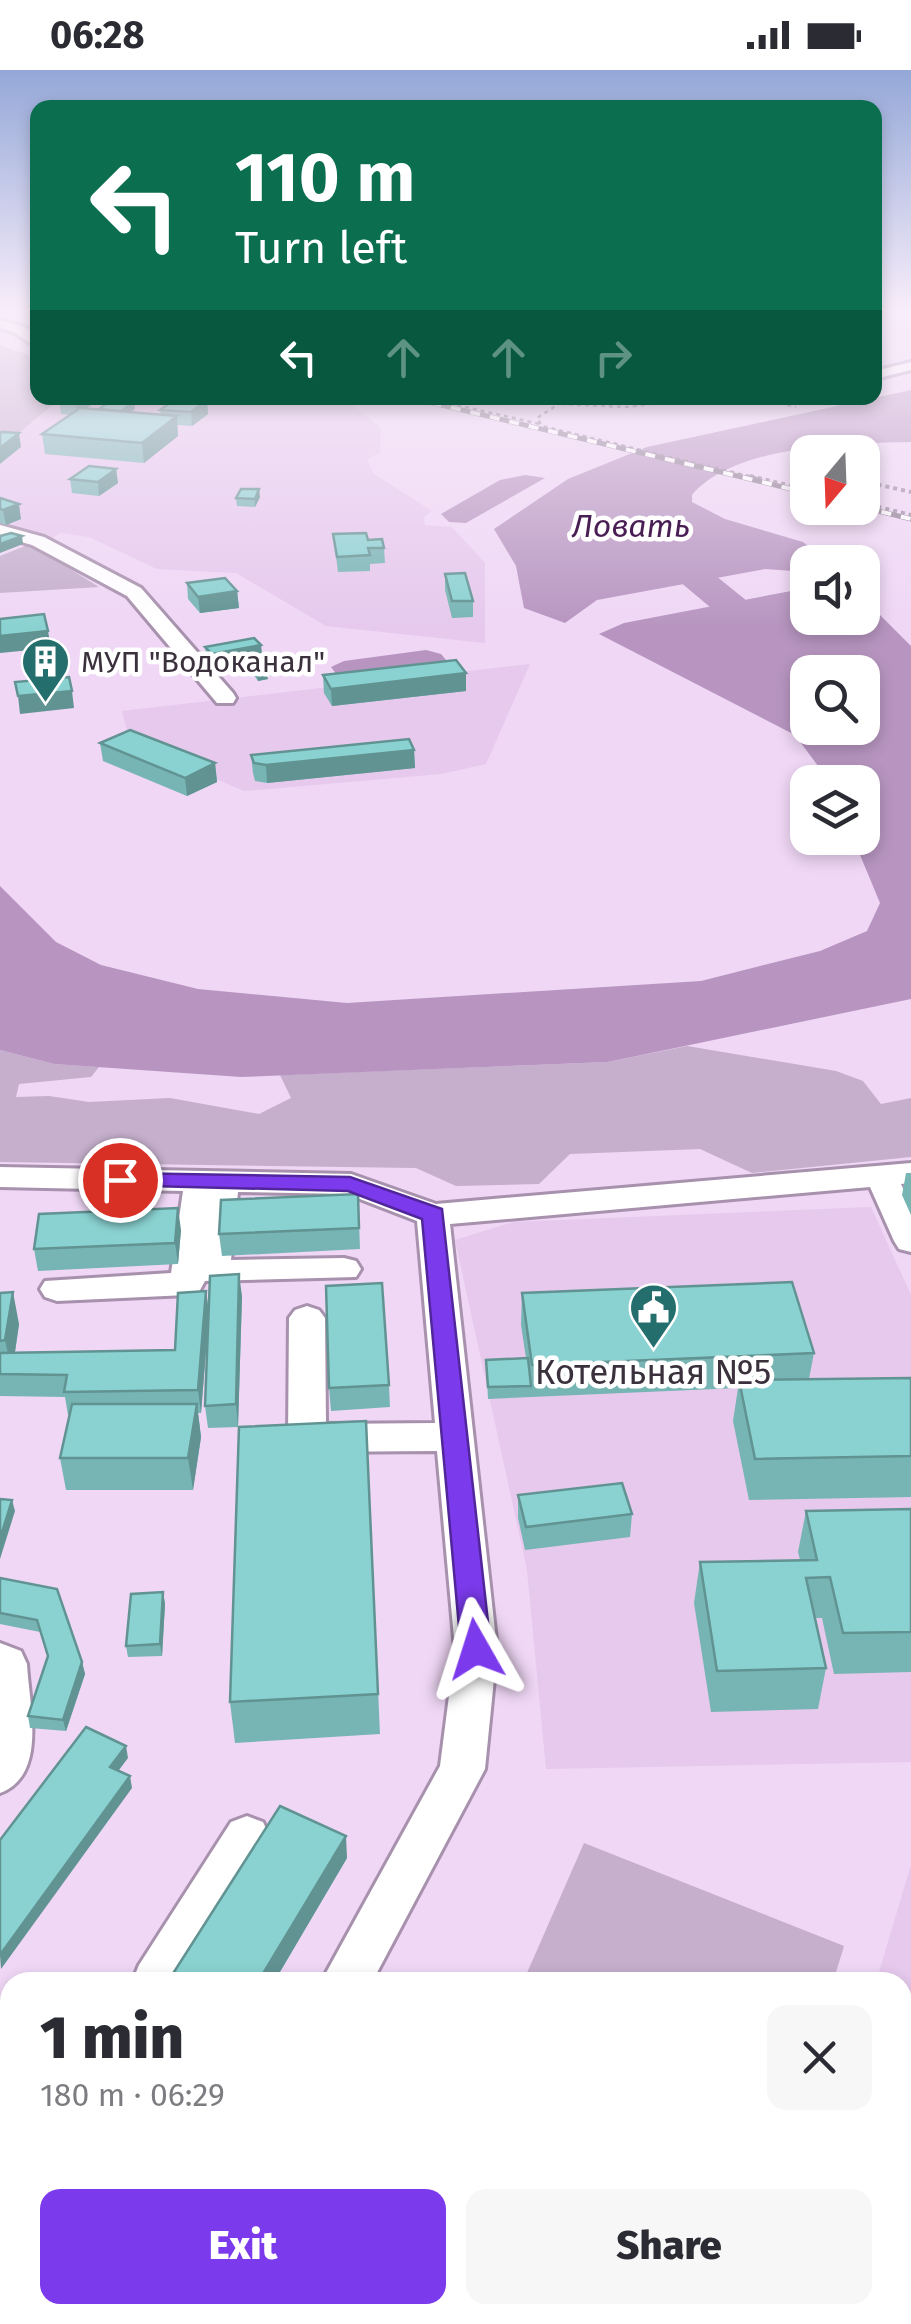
<!DOCTYPE html>
<meta charset="utf-8">
<style>
:root{--surface:#fff;--page:#f7f7f7;--text:#2b2b33;--muted:#7c7c81;--accent:#7c3aed}
body{margin:0;font-family:"Fira Sans",sans-serif;background:var(--page);color:var(--text);height:100vh;display:flex;flex-direction:column;font-size:38px;white-space:nowrap}
*{box-sizing:border-box;margin:0}
p{font-size:32px;color:var(--muted)}
.icon{flex:none;width:55px;height:55px;fill:none;stroke:currentColor;stroke-width:2;stroke-linecap:round;stroke-linejoin:round}
.map{position:relative;flex:1;overflow:hidden}
.details{position:absolute;left:0px;top:1902px;width:912px;height:352px;display:flex;flex-direction:column;background:var(--surface);border-radius:30px 30px 0 0;box-shadow:0 5px 15px #0003}
.details>*{flex:none}
.banner{position:absolute;left:30px;top:30px;width:852px;height:305px;border-radius:20px;box-shadow:0 5px 15px #0003;background:#0b6e4f;color:#fff;overflow:hidden}
.needle{width:65px;rotate:199deg}
.tools{position:absolute;left:790px;top:365px;display:grid;gap:20px}
.tools a{display:grid;place-items:center;width:90px;height:90px;border-radius:20px;background:var(--surface);box-shadow:0 5px 15px #0003;font-size:50px}
.pin{position:absolute;display:grid;place-items:center;width:85px;height:85px;color:#fff;margin:-42px;border:5px solid #fff;border-radius:50%;box-shadow:0 2px 10px #0007}
.me{position:absolute;width:110px;margin:-55px;rotate:354deg;stroke-linejoin:round;filter:drop-shadow(0 0 8px #0008)}
.turn{display:flex;align-items:center;gap:35px;height:210px;padding:0 40px;font-size:45px}
.turn .icon{width:130px;height:130px;stroke-width:2.5}
.turn b{display:block;font-size:70px;line-height:85px}
.lanes{display:flex;align-items:center;height:95px;padding:0 40px;background:#0003;justify-content:center;gap:50px;direction:ltr}
.lanes .off{opacity:.35}
.round{display:grid;place-items:center;flex:none;width:105px;height:105px;border-radius:20px;background:var(--page)}
.overview{display:flex;align-items:center;justify-content:space-between;height:170px;padding:0 40px}
h1{font-size:60px;font-weight:800;line-height:75px}
.primary-button{display:flex;gap:20px;margin-top:auto;padding:20px 40px}
.primary-button a{flex:1;height:115px;border-radius:20px;background:var(--accent);color:#fff;font-size:40px;font-weight:800;line-height:115px;text-align:center}
.primary-button a+a{background:var(--page);color:var(--text)}
.status{display:flex;justify-content:space-between;align-items:center;height:70px;padding:0 50px;background:var(--surface);direction:ltr}
.status svg{height:28px;fill:currentColor}
.map>svg:first-child{display:block}
</style>
<div class="status"><b>06:28</b><svg viewBox="0 0 49 12"><path d="M0 12V9h3v3zM5 12V6h3v6zM10 12V3h3v9zM15 12V0h3v12zM26 1h20v11H26zM47 4h2v5h-2z"/></svg></div>
<div class="map">
<svg width="911" height="2254" viewBox="0 0 911 2254">
<rect width="100%" height="100%" fill="#efd7f5"/>
<g fill="#e6c9ed">
<path d="M61,328H301L349,332L381,358L380,383L367,389L374,404L432,441L424,447L425,455L452,457L485,493V573L326,556L236,503L157,499L89,467L60,463L51,469L0,453V372H8Z"/>
<path d="M530,594L486,694L441,704L244,721L130,672L122,641Z"/>
<path d="M871,1137L911,1225V1692L546,1699L527,1500L455,1170L513,1152Z"/>
<path d="M911,1795V2254H774L776,2245H902V1912H876Z"/>
</g>
<g fill="#c5afcc">
<path d="M0,275L37,288L38,328H61L8,372H0Z"/>
<path d="M30,474L99,517L0,523V486Z"/>
<path d="M687,976L836,1001L863,1011L881,1034L911,1028V1087L752,1103L700,1079L570,1084L539,1114L456,1116L416,1098L0,1092V980L54,994L99,997L91,1007L19,1014L16,1027L49,1026L89,1032L170,1028L259,1044L291,1028L280,1005L608,992Z"/>
<path d="M584,1773L844,1876L833,1912H523Z"/>
</g>
<g fill="#b795c0" fill-rule="evenodd">
<path d="M911,320V372C849,373 734,375 692,425V432L725,449L803,472L829,492H808L807,502L765,499L597,530L565,553L524,538L516,496L494,459L568,409L647,377Z"/>
<path d="M525,405L545,408L466,453L449,452L441,444L500,410Z"/>
<path d="M807,518L808,548H862L863,528L911,576V929L608,992L241,1007L54,994L0,980V816L56,872L101,895L198,919L347,933L701,911L820,881L867,861L880,833L853,768H862V712H830L795,665L599,564L624,553ZM808,602H862V658H808Z"/>
<path d="M426,580L441,584L446,590L430,595L337,605L331,597L344,591Z"/>
</g>
<g fill="none" stroke-linecap="round" stroke-linejoin="round">
<path fill="#b795c0" fill-rule="evenodd" d="M636,448L648,451L825,594L830,602H808V613L797,610L624,465L620,458L624,451Z"/>
<defs>
<g id="minor">
<path d="M0,250L25,257L38,267V278L15,263L0,258Z"/>
<path d="M911,292V300L875,309V301Z"/>
<path d="M0,455L44,467L141,518L233,623L236,628L233,633H217L127,526L32,475L0,466Z"/>
<path d="M911,1093V1113L901,1114L911,1136V1182L899,1179L894,1171L870,1117L450,1154L497,1579L485,1699L372,1912H321L440,1696L455,1579L437,1381L307,1382L294,1378L288,1368L289,1248L295,1240L307,1236L319,1240L325,1248L326,1354L435,1353L417,1151L347,1124L238,1122L231,1190L344,1188L356,1191L361,1199L356,1207L205,1211L199,1222L187,1225L57,1231L45,1227L40,1219L45,1211L171,1203L183,1121L0,1117V1097L351,1104L436,1134Z"/>
<path d="M0,1573L21,1581L27,1594C29,1635 48,1705 0,1723Z"/>
<path d="M247,1746L263,1752L270,1767L185,1912H132L139,1895L231,1752Z"/>
<path d="M10,2119V2184L0,2189V2123Z"/>
<path d="M154,2245H222L226,2254H158Z"/>
<path d="M394,2245H452L448,2254H390Z"/>
</g>
</defs>
<use href="#minor" stroke="#a791ad" stroke-width="6"/>
<g stroke="#98879d" stroke-width="2.5" stroke-dasharray="4 4" stroke-linecap="butt">
<path d="M426,328L540,354"/>
<path d="M568,328L537,348L542,356L761,409"/>
<path d="M756,328L796,337"/>
<path d="M561,334L626,337L682,330"/>
</g>
<g stroke="#98879d" stroke-width="4" stroke-dasharray="4 4" stroke-linecap="butt">
<path d="M750,406L808,420"/>
<path d="M862,411L911,422"/>
<path d="M862,433L911,445"/>
</g>
<use href="#minor" fill="#fff" fill-rule="evenodd"/>
<defs>
<g id="rail">
<path d="M412,328L808,423"/>
<path d="M862,437L911,449"/>
</g>
</defs>
<use href="#rail" stroke="#8c7c90" stroke-width="5"/>
<use href="#rail" stroke="#fff" stroke-width="4" stroke-dasharray="10" stroke-linecap="butt"/>
</g>
<g fill="#77b5b4">
<path d="M101,328L87,338L99,339L134,332L135,339L130,342L161,345L160,340L207,330L208,344L192,356L177,355L178,366L144,393L45,384L42,364L70,345L61,344L59,330Z"/>
<path d="M199,328H236L232,331Z"/>
<path d="M116,399L118,413L99,426L72,423L70,409Z"/>
<path d="M260,427L255,437L237,436L236,428Z"/>
<path d="M0,428L21,449L6,455L0,453Z"/>
<path d="M333,464L368,470L384,478L385,493L370,494V501L338,502Z"/>
<path d="M445,504L473,531V547L452,548L445,520Z"/>
<path d="M187,513L237,521L239,538L200,543L188,529Z"/>
<path d="M205,577L262,583L212,593L206,585Z"/>
<path d="M250,592L278,604L267,606L268,609L258,611L251,601Z"/>
<path d="M323,605L466,621L332,636L324,623Z"/>
<path d="M100,673L215,693L217,712L187,726L103,691Z"/>
<path d="M414,680L415,698L267,713L255,711L253,703L251,685Z"/>
<path d="M906,1103H911V1145L902,1125Z"/>
<path d="M358,1124L360,1179L222,1186L219,1164Z"/>
<path d="M181,1160L178,1194L38,1201L34,1179Z"/>
<path d="M206,1221L209,1243L201,1343H198L201,1367L193,1420H66L60,1388L70,1345H68L65,1327L0,1326V1223L19,1254L15,1282L175,1280Z"/>
<path d="M522,1223L814,1283L809,1309L911,1308V1427L749,1430L733,1351L738,1318L488,1329L486,1290L526,1288L521,1255Z"/>
<path d="M242,1226L238,1357L208,1358L205,1336Z"/>
<path d="M389,1315L390,1337L331,1341L329,1318Z"/>
<path d="M366,1351L380,1664L235,1673L230,1632Z"/>
<path d="M518,1425L632,1444L630,1467L525,1480L518,1448Z"/>
<path d="M911,1439V1602L834,1604L822,1548H815L826,1598L818,1639L711,1642L694,1533L700,1492L800,1490L798,1482L806,1441Z"/>
<path d="M0,1508L82,1592L85,1604L66,1661L30,1658L28,1646L48,1587L40,1562L0,1554Z"/>
<path d="M163,1522L165,1534L162,1586L128,1587L126,1576Z"/>
<path d="M347,1788L274,1912H176L174,1902Z"/>
<path d="M10,2167V2213L3,2209L0,2201V2182Z"/>
<path d="M64,2245H82L77,2253Z"/>
<path d="M317,2245H370L366,2254H333Z"/>
</g>
<g fill="#619392">
<path d="M81,328H101L77,345L75,332Z"/>
<path d="M207,330L208,344L192,356L191,342Z"/>
<path d="M134,332L135,339L122,348L121,341Z"/>
<path d="M177,346L178,366L144,393L142,373Z"/>
<path d="M19,363L21,377L0,394V378Z"/>
<path d="M116,399L118,413L99,426L98,412Z"/>
<path d="M259,419L260,427L255,437V429Z"/>
<path d="M19,434L21,449L6,455L3,440Z"/>
<path d="M22,466L23,474L0,483V474Z"/>
<path d="M237,521L239,538L200,543L198,527Z"/>
<path d="M48,561L51,578L0,583V566Z"/>
<path d="M261,575L262,583L212,593V584Z"/>
<path d="M278,595V604L267,606L268,609L258,611L257,602L265,597Z"/>
<path d="M466,603V621L332,636L331,619Z"/>
<path d="M72,621L74,638L20,644L18,626Z"/>
<path d="M414,680L415,698L267,713L266,695Z"/>
<path d="M215,693L217,712L187,726L185,708Z"/>
<path d="M178,1138L181,1160L178,1194L175,1173Z"/>
<path d="M239,1204L242,1226L238,1357L236,1334Z"/>
<path d="M206,1221L209,1243L201,1343L198,1320Z"/>
<path d="M13,1222L19,1254L12,1302L5,1270Z"/>
<path d="M197,1334L201,1367L193,1420L188,1388Z"/>
<path d="M12,1430L15,1441L0,1489V1469Z"/>
<path d="M163,1522L165,1534L162,1586L160,1574Z"/>
<path d="M82,1592L85,1604L66,1661L63,1650Z"/>
<path d="M126,1676L128,1688L113,1708L110,1697Z"/>
<path d="M130,1706L132,1718L1,1899L0,1885Z"/>
<path d="M346,1766L347,1788L274,1912H258Z"/>
<path d="M360,2245H370L366,2254H358Z"/>
</g>
<g fill="#8ad2d1" stroke="#619392" stroke-width="2.5">
<path d="M64,328H81L75,332L59,330Z"/>
<path d="M177,328H178L207,330L191,342L160,340Z"/>
<path d="M112,330L134,332L121,341L99,339Z"/>
<path d="M80,338L177,346L142,373L42,364Z"/>
<path d="M2,362L19,363L0,378V363Z"/>
<path d="M89,396L116,399L98,412L70,409Z"/>
<path d="M241,419H259L255,429L236,428Z"/>
<path d="M0,428L19,434L3,440L0,439Z"/>
<path d="M11,463L22,466L0,474V466Z"/>
<path d="M366,463L368,470L382,469L384,478H368L370,485L337,487L333,464Z"/>
<path d="M465,503L473,531H452L445,504Z"/>
<path d="M225,508L237,521L198,527L187,513Z"/>
<path d="M44,544L48,561L0,566V549Z"/>
<path d="M254,568L261,575L212,584L205,577Z"/>
<path d="M272,589L278,595L265,597L267,600L257,602L250,592Z"/>
<path d="M456,590L466,603L331,619L323,605Z"/>
<path d="M69,607L72,621L18,626L15,612Z"/>
<path d="M130,660L215,693L185,708L100,673Z"/>
<path d="M409,669L414,680L266,695L254,693L251,685Z"/>
<path d="M358,1124L359,1158L219,1164L221,1130Z"/>
<path d="M178,1138L175,1173L34,1179L39,1144Z"/>
<path d="M239,1204L236,1334L205,1336L210,1206Z"/>
<path d="M792,1212L814,1283L532,1295L522,1223Z"/>
<path d="M382,1213L389,1315L329,1318L326,1216Z"/>
<path d="M206,1221L198,1320L64,1322L67,1305L0,1304V1283L175,1280L178,1223Z"/>
<path d="M13,1222L5,1270L0,1271V1223Z"/>
<path d="M528,1288L531,1316L488,1317L486,1290Z"/>
<path d="M911,1308V1386L755,1389L739,1310Z"/>
<path d="M72,1334H197L188,1388H60Z"/>
<path d="M366,1351L378,1624L230,1632L239,1357Z"/>
<path d="M622,1413L632,1444L526,1457L518,1425Z"/>
<path d="M0,1429L12,1430L0,1469Z"/>
<path d="M911,1439V1562L843,1563L830,1507L806,1508L826,1598L717,1601L700,1492L817,1490L806,1441Z"/>
<path d="M0,1508L57,1519L82,1592L63,1650L28,1646L48,1586L37,1550L0,1543Z"/>
<path d="M163,1522L160,1574L126,1576L131,1524Z"/>
<path d="M86,1657L126,1676L110,1697L130,1706L0,1885V1770Z"/>
<path d="M280,1736L346,1766L258,1912H196L174,1902Z"/>
<path d="M10,2167V2198L0,2192V2182Z"/>
</g>
<linearGradient id="sky" x2="0" y2="1"><stop stop-color="#94a8d8"/><stop offset="0.43" stop-color="#f8edfa"/><stop offset="1" stop-color="#f8edfa" stop-opacity="0"/></linearGradient>
<rect width="911" height="557" fill="url(#sky)"/>
<path fill="#7c3aed" stroke="#51269a" stroke-width="2.5" d="M120,1103L350,1107L442,1139L491,1579L487,1588L476,1591L466,1588L461,1579L422,1149L348,1121L112,1115L109,1110Z"/>
<defs>
<symbol id="building-pin" viewBox="-11 -11 22 30"><path d="M0 17L-7.5 6A9.5 9.5 0 1 1 7.5 6Z" fill="#246f6e" stroke="#fff"/><path d="M-4-6H4V6H1V3H-1V6H-4ZM-2.5-4.3h1.7v1.8h-1.7ZM.8-4.3h1.7v1.8H.8ZM-2.5-1h1.7V.8h-1.7ZM.8-1h1.7V.8H.8Z" fill="#fff"/></symbol>
<symbol id="civic-pin" viewBox="-11 -11 22 30"><path d="M0 17L-7.5 6A9.5 9.5 0 1 1 7.5 6Z" fill="#246f6e" stroke="#fff"/><path d="M-.6-6.5H3V-4.5H.6V-3L4-1V1h2V6H-6V1h2V-1L-.6-3ZM-1.2 2.5V6h2.4V2.5Z" fill="#fff"/></symbol>
</defs>
<g fill-rule="evenodd">
<use href="#building-pin" x="18" y="564" width="55" height="75"/>
<use href="#civic-pin" x="626" y="1210" width="55" height="75"/>
</g>
<g text-anchor="middle" stroke-width="9" stroke-linejoin="round" paint-order="stroke">
<g font-size="30" fill="#3a313d" stroke="#fff" text-anchor="start">
<text x="81" y="602">МУП "Водоканал"</text>
</g>
<g font-size="32" font-style="italic" fill="#491e54" stroke="#fff">
<text x="631" y="467">Ловать</text>
</g>
<g font-size="35" fill="#3a313d" stroke="#fff">
<text x="653" y="1314">Котельная №5</text>
</g>
</g>
</svg>
<div class="tools">
<a><svg class="needle" viewBox="-14 -14 28 28"><path d="M0-13l5 13h-10z" fill="#e53935"/><path d="M0 13l5-13h-10z" fill="#7c7c81"/></svg></a>
<a><svg class="icon" aria-label="sound" viewBox="0 0 24 24"><path d="M4 9h4l5-4v14l-5-4H4zM17 9q2 3 0 6"/></svg></a>
<a><svg class="icon" aria-label="search" viewBox="0 0 24 24"><circle cx="10" cy="10" r="6"/><path d="M15 15l6 6"/></svg></a>
<a><svg class="icon" aria-label="layers" viewBox="0 0 24 24"><path d="M12 4l9 5-9 5-9-5zM3 14l9 5 9-5"/></svg></a>
</div>
<div class="pin" style="left:120px;top:1110px;background:#d93025"><svg class="icon" aria-label="arrive" viewBox="0 0 24 24"><path d="M6 21V4h12l-3 4 3 4H6"/></svg></div>
<svg class="me" style="left:476px;top:1579px" viewBox="-20 -20 40 40"><path d="M0-17L14 15 0 8-14 15z" fill="#7c3aed" stroke="#fff" stroke-width="4"/></svg>
<div class="banner">
<div class="turn"><svg class="icon" aria-label="left" viewBox="0 0 24 24"><path d="M17 20v-9H6M10 6l-5 5 5 5"/></svg><div><b>110 m</b>Turn left</div></div>
<div class="lanes"><svg class="icon" aria-label="left" viewBox="0 0 24 24"><path d="M17 20v-9H6M10 6l-5 5 5 5"/></svg><svg class="icon off" aria-label="ahead" viewBox="0 0 24 24"><path d="M12 20V5M6 11l6-6 6 6"/></svg><svg class="icon off" aria-label="ahead" viewBox="0 0 24 24"><path d="M12 20V5M6 11l6-6 6 6"/></svg><svg class="icon off" aria-label="right" viewBox="0 0 24 24"><path d="M7 20v-9h11M14 6l5 5-5 5"/></svg></div>
</div>
<section class="details">
<div class="overview"><div><h1>1 min</h1><p>180 m · 06:29</p></div><a class="round"><svg class="icon" aria-label="close" viewBox="0 0 24 24"><path d="M6 6l12 12M18 6L6 18"/></svg></a></div>
<div class="primary-button"><a>Exit</a><a>Share</a></div>
</section>
</div>
